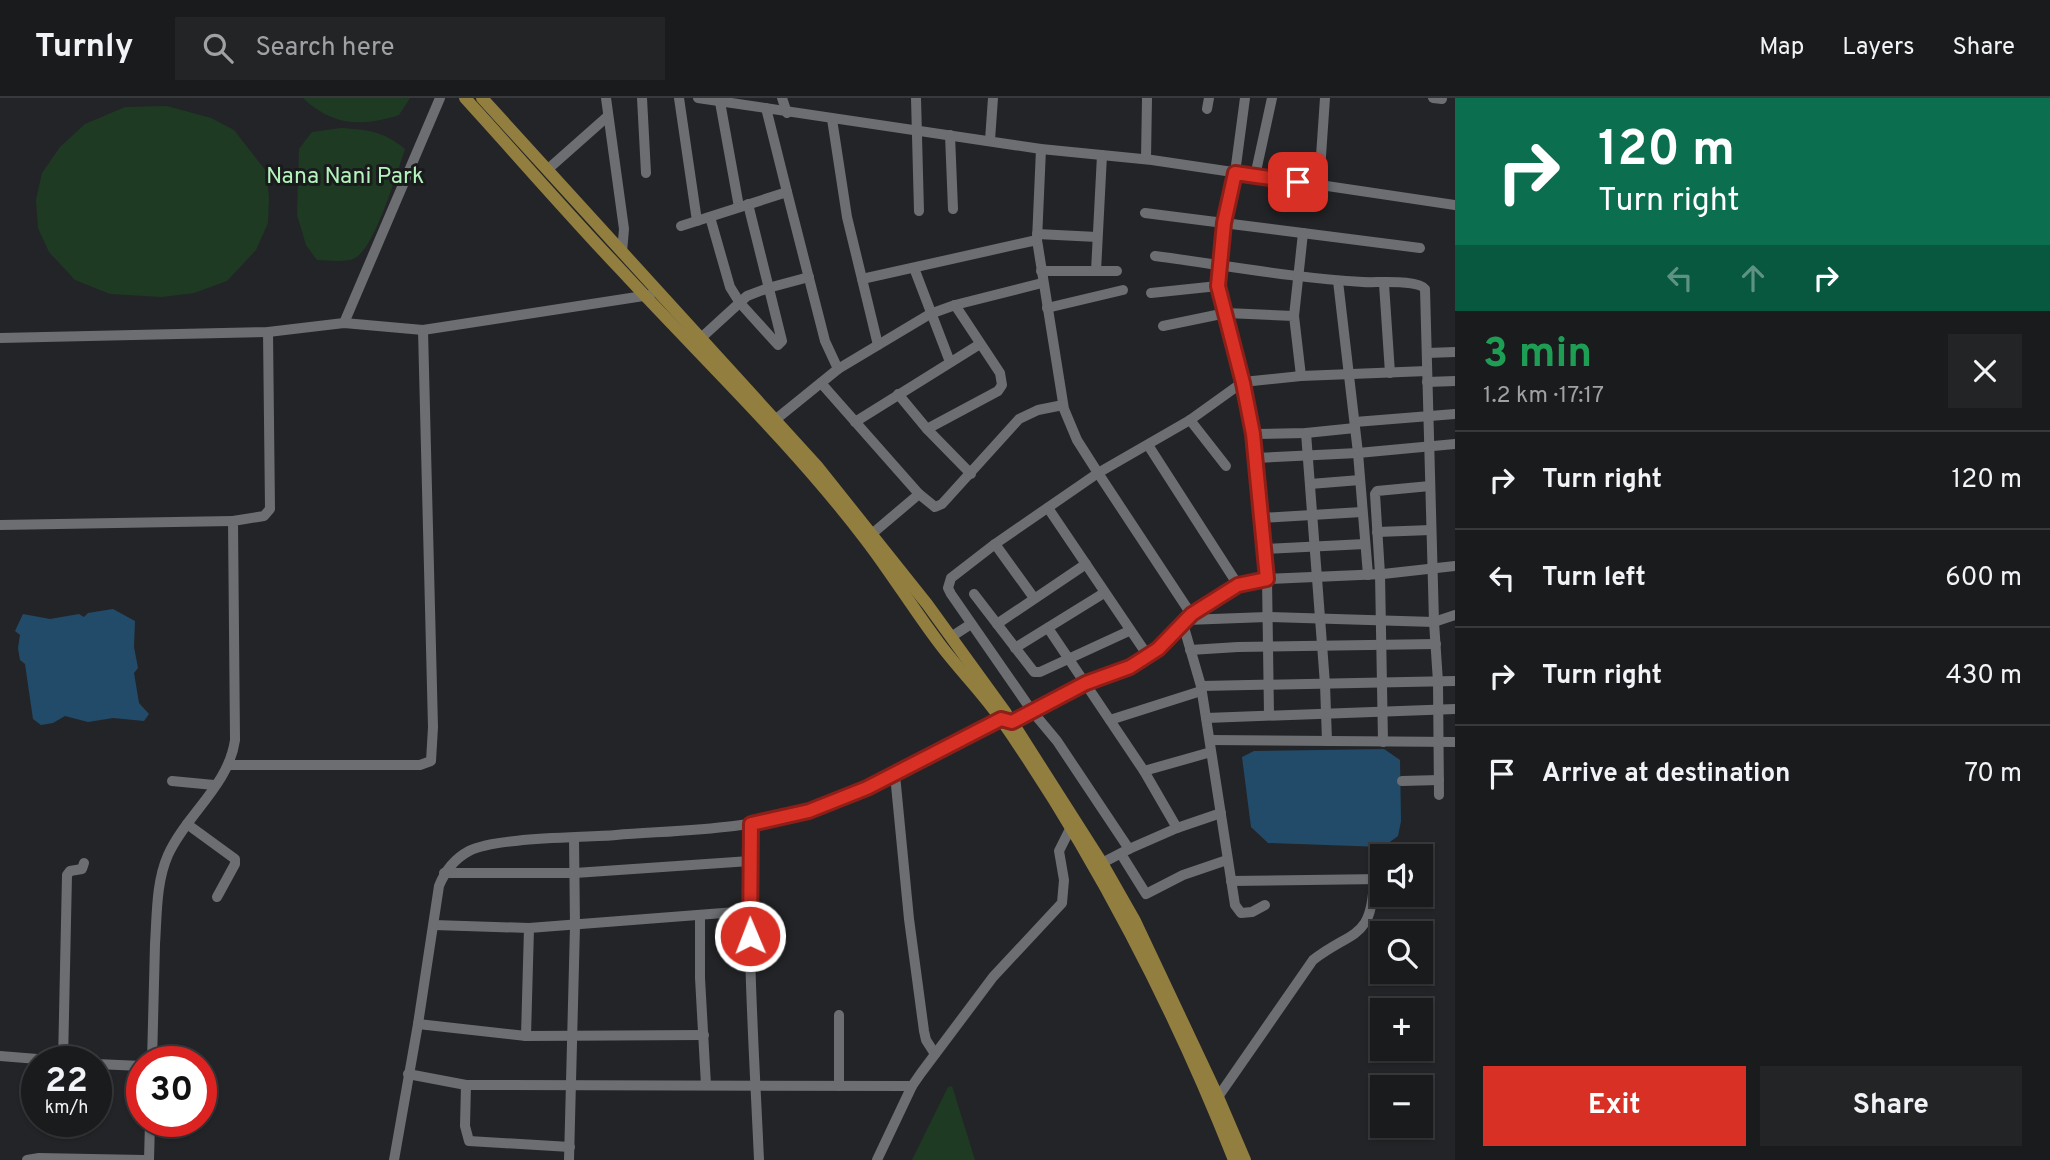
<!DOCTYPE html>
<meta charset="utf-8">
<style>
:root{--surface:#1a1b1d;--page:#232426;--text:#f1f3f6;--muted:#9fa1a4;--line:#38393b;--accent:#d93025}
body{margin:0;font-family:Overpass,sans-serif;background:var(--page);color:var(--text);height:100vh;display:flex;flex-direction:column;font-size:26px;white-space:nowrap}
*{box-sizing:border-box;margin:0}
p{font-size:23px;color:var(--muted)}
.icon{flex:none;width:38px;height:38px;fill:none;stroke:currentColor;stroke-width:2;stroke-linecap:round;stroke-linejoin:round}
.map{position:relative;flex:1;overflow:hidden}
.side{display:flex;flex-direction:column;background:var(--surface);width:595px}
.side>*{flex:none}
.top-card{background:#0b6e4f;color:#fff;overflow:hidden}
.fabs{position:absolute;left:1370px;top:746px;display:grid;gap:14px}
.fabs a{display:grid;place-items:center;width:63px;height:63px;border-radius:0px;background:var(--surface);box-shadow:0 2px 5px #0004,0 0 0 2px var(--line);font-size:35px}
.speed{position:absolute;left:21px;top:948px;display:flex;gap:14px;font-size:35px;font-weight:700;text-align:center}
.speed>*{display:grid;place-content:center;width:91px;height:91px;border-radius:50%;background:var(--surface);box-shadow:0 2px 5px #0004,0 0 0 2px var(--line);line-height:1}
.speed small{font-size:18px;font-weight:400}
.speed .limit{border:10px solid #d22;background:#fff;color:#111}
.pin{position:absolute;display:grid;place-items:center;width:60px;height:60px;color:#fff;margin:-30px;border-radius:14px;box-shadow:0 4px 10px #0006}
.me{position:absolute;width:77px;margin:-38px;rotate:359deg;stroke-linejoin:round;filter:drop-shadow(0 0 5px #0008)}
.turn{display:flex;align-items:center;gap:24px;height:147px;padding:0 28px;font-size:32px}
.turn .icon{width:91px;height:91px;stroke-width:2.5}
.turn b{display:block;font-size:49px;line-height:60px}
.lanes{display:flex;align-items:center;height:66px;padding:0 28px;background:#0003;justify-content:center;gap:35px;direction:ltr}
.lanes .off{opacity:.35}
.round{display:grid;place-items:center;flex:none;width:74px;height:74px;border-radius:0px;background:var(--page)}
.overview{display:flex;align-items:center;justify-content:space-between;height:119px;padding:0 28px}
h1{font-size:42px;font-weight:700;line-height:52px;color:#1e9e55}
.action{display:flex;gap:14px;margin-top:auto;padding:14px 28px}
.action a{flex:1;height:80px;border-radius:0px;background:var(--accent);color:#fff;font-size:28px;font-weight:700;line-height:80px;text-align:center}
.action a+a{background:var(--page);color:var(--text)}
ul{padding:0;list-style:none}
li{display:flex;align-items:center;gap:21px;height:98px;padding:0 28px;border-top:2px solid var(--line)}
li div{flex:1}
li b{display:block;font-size:26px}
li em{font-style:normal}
header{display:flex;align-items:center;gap:42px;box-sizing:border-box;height:98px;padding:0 35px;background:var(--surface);border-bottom:2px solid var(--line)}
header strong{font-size:33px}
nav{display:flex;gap:38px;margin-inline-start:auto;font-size:24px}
.search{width:490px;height:63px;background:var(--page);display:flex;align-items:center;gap:18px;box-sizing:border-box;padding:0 24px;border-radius:0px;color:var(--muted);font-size:26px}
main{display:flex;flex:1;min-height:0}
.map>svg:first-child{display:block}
</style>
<header>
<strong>Turnly</strong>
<div class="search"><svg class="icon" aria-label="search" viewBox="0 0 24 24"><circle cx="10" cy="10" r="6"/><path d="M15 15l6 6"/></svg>Search here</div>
<nav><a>Map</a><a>Layers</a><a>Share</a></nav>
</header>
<main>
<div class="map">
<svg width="1455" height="1062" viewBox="0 0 1455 1062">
<rect width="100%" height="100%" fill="#232427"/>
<g fill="#1f3a23">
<path d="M303,0H410L399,17C362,29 332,28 303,0Z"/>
<path d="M167,8L211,20L234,32L266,73L269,99L268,125L256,152L227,183L194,195L162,199L110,196L75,182L49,154L38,130L36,102L42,75L60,49L85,26L125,9Z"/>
<path d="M341,30C369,32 383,33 405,51C397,74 375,150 355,160C346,165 327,162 317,162L306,147L297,117L299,51L312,34Z"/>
<path d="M952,988L975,1062H912L948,989Z"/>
</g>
<g fill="#224b69">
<path d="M113,511L135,523L134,549L138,570L134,575L139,605L149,616L144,623L113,620L88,624L65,618L53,625L41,627L33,621L25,566L20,562L18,550L20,537L15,533L23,516L50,521L79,516L84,519L88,515Z"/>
<path d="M1384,651L1400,662L1401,723L1398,738L1383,749L1268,745L1251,729L1242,659L1254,653Z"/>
</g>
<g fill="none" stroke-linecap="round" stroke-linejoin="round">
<g stroke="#6c6e71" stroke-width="10">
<path d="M606,0L624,131L622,154"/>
<path d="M642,0L646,75"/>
<path d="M679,0L697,123"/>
<path d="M698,0L1041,51L1152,62L1455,107"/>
<path d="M782,0L787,15"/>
<path d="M916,0L919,113"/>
<path d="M1245,0L1235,75L1224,125L1218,188L1243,284L1260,384L1267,481L1269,617"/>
<path d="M1433,0L1442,1"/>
<path d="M720,4L739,109"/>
<path d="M1207,11L1209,0"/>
<path d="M832,21L847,119L878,247"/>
<path d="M950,37L953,111"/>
<path d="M990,42L993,0"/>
<path d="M1041,51L1037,142L1064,311L1077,342L1098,375L1191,516"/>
<path d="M1146,61L1147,0"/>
<path d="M547,72L608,18"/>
<path d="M1255,78L1272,0"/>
<path d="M1319,87L1325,0"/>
<path d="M787,94L825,243L838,271"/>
<path d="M1145,115L1420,150"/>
<path d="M710,119L730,189L740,205L778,247L782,243L748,106"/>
<path d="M681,128L787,94L766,10"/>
<path d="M1037,136L1097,139"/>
<path d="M1155,158C1224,167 1293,180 1363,184C1377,185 1418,181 1425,191L1434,524L1438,584L1439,697"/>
<path d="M914,170L950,264"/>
<path d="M1041,173H1117"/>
<path d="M1096,173L1102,57"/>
<path d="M862,181L1037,142"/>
<path d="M1338,183L1358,355L1368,477"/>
<path d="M1384,186L1390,275"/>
<path d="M1151,195L1218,188"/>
<path d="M1047,210L1123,192"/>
<path d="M1294,218L1303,135"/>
<path d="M344,225L440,0"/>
<path d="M1163,228L1226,215L1294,218L1301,278"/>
<path d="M0,240L268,234L344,225L423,232L650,197"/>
<path d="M701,240L747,198L768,190L809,179"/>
<path d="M1427,255L1455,254"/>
<path d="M1427,284L1455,283"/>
<path d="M821,285L919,396L935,409L942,406L1019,321L1038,312L1063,307"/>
<path d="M898,296L927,331L971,376"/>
<path d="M775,322L838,271L930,216L955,207L1042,185"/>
<path d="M1190,322L1226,368"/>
<path d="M855,324L980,246"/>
<path d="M1355,324L1455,316"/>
<path d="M927,331L998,293L1002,287L1000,275L955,207"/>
<path d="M1306,335L1325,586L1327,643"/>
<path d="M1253,336L1306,335L1355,330"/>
<path d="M1148,347L1238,487"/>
<path d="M1256,360L1358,355L1455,346"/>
<path d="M1310,386L1360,382"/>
<path d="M1048,410L1148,558"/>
<path d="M1261,420L1362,414"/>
<path d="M0,427L233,423"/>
<path d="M1377,434L1431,432"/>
<path d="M873,435L919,396"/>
<path d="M995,446L1034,500"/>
<path d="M1265,451L1365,446"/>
<path d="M974,496L1034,574H1040L1129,533"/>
<path d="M1186,522L1267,519L1434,524L1455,517"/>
<path d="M997,526L1086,466"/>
<path d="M1183,526L1201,588L1235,807L1241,815L1252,814L1265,807"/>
<path d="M1048,530L1144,673L1177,730"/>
<path d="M951,539L971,526"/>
<path d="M1015,550L1104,495"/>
<path d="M1190,552L1238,549L1436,546"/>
<path d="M1201,588L1455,583"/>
<path d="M1206,620L1455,611"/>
<path d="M1110,622L1201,593"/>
<path d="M1210,642L1455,644"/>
<path d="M1383,644L1380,476L1375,396L1377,393L1430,388"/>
<path d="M229,667H420L431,663L433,629L423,232"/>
<path d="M1144,673L1211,654"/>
<path d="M895,677L909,821L924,933L926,942L935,956"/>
<path d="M172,683L214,687"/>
<path d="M1402,683L1439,682"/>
<path d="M187,726L235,761V766L217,799"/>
<path d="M751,726C746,838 754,950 759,1062"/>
<path d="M1129,751L1177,730L1221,715"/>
<path d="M1121,756L1146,796L1183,777L1227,762"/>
<path d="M1102,765L1129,751L1057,643L1032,613L951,496L948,490L951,480L995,446L1098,375L1190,322L1243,284L1301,278L1427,273"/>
<path d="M444,775H575L750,763"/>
<path d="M1231,783L1382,781"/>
<path d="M700,819V880L706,987"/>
<path d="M434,827L529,830L749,813"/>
<path d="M839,917V988"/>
<path d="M418,926L526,938L704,937"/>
<path d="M526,938L529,830"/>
<path d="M0,958L75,964"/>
<path d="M63,964L67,777L70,773L82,771L84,765"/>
<path d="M152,964C153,925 154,886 155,846C157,817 156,784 168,757C186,717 229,687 235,642L233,423L264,418L270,411L268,234"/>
<path d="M96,966L142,968"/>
<path d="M408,976L466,987L912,988"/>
<path d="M466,987L465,1028L469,1043L570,1049"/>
<path d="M1218,999L1313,862C1353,831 1372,843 1374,781"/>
<path d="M27,1062L39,1060L144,1062"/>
<path d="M149,1062L150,1024"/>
<path d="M394,1062L418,926L439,788C445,773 454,761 469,753C496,739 582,740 616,737C680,732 748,732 810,712C877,691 939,653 1001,621L1012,623L1086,585L1130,569L1148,558L1158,551L1191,516L1238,487L1267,481L1383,476L1455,468"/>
<path d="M569,1062L575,828L574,740"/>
<path d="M877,1062L912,988L921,975L993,879L1062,805L1064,782L1059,753L1070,731"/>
</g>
<g stroke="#927f3f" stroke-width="12">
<path d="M465,0C517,57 568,116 621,172C703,261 792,345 866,442C892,476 914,512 939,545C959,572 983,595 1002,623C1094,755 1175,912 1234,1062"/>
<path d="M482,0L817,368L927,506L1006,615"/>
<path d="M1016,630L1102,765L1135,823L1218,999L1245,1062"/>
</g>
</g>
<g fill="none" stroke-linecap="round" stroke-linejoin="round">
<defs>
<path id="route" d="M750,838L751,726L809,713L867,690L1001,621L1012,624L1086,585L1130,569L1158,551L1192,516L1238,487L1267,481L1253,336L1243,285L1218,188L1224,125L1235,75L1298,84"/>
</defs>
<use href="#route" stroke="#8d1f18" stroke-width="18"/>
<use href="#route" stroke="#d93025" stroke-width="12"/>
</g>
<g text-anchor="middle" stroke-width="6" stroke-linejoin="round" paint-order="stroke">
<g font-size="23" fill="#b4f3bb" stroke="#1a1b1d">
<text x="345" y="85">Nana Nani Park</text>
</g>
</g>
</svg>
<div class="fabs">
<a><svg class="icon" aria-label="sound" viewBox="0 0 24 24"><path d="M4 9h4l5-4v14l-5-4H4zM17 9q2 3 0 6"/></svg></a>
<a><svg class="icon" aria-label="search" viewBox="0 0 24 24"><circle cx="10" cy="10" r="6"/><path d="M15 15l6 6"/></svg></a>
<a>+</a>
<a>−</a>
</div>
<div class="speed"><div>22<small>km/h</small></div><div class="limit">30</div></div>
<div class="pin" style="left:1298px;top:84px;background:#d93025"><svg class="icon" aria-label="arrive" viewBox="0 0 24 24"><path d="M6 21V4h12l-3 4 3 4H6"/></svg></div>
<svg class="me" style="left:750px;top:838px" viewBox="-20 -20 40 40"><circle r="17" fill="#d93025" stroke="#fff" stroke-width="3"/><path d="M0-11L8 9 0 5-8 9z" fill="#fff"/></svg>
</div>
<section class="side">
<div class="top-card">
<div class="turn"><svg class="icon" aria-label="right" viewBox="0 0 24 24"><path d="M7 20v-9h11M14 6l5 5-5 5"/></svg><div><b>120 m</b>Turn right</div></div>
<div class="lanes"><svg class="icon off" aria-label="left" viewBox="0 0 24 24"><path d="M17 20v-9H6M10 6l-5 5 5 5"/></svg><svg class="icon off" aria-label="ahead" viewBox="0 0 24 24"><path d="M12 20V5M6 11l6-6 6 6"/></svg><svg class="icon" aria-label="right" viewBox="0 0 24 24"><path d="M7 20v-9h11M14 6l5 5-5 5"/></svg></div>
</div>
<div class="overview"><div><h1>3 min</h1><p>1.2 km · 17:17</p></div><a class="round"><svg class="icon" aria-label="close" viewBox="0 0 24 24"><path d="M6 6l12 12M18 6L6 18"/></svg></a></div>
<ul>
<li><svg class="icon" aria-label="right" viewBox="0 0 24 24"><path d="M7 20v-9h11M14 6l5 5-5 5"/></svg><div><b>Turn right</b></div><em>120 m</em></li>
<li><svg class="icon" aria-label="left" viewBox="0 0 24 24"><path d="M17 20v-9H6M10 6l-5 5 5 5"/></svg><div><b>Turn left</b></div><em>600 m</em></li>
<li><svg class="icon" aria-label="right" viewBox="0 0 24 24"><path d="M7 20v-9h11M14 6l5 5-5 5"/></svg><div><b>Turn right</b></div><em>430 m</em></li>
<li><svg class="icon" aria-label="arrive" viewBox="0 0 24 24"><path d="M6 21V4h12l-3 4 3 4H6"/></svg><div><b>Arrive at destination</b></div><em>70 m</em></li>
</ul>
<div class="action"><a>Exit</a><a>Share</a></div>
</section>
</main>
